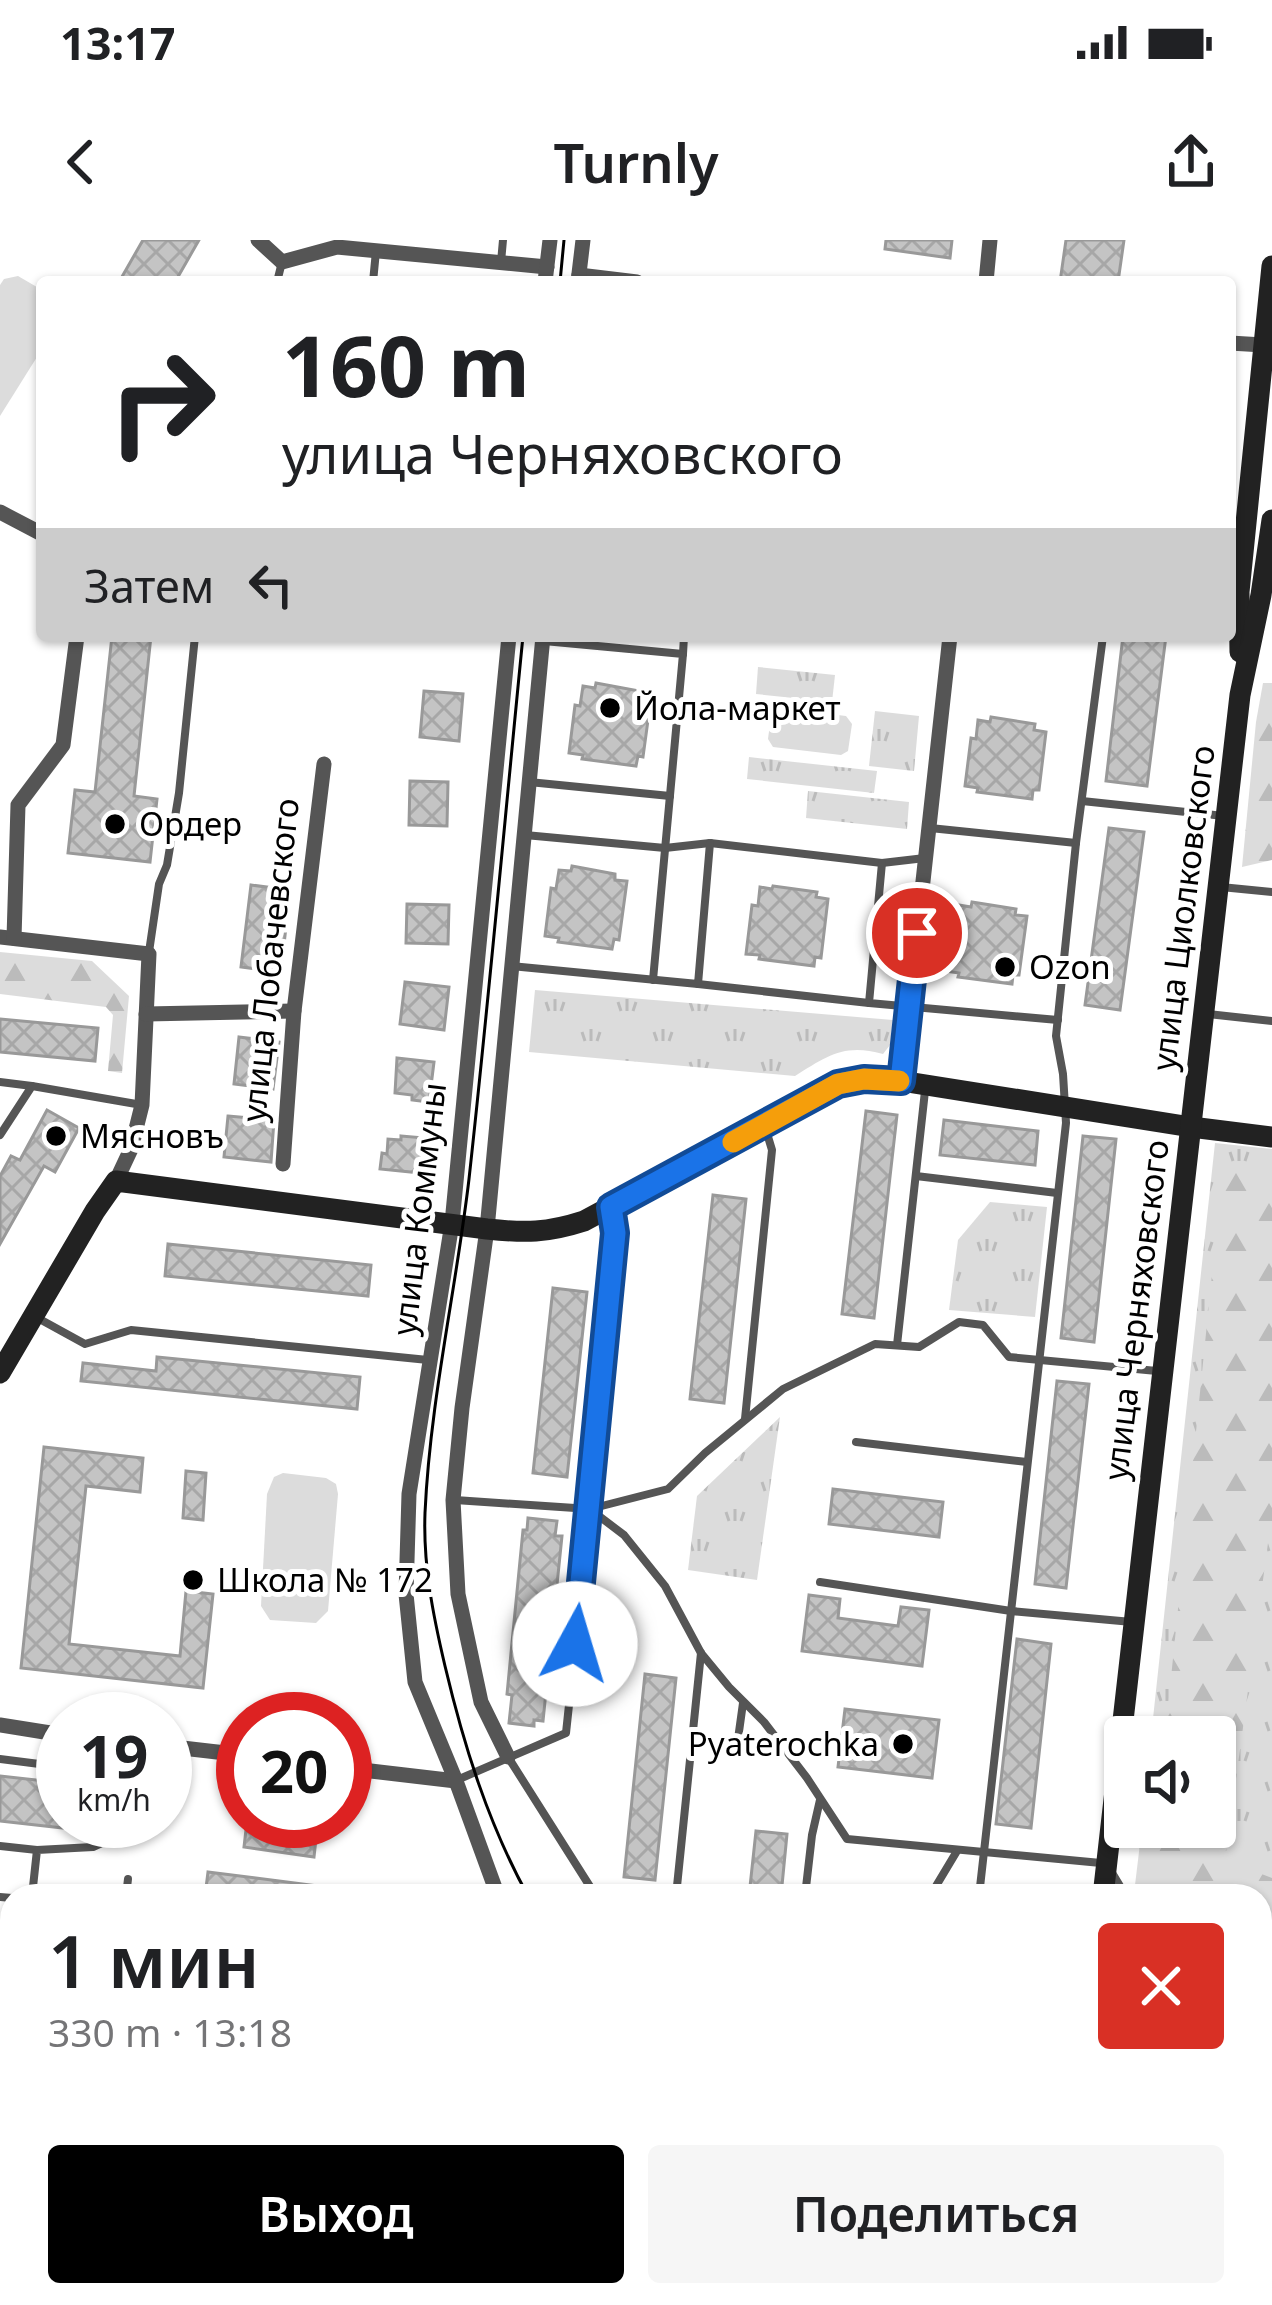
<!DOCTYPE html>
<html lang="ru">
<meta charset="utf-8">
<style>
:root{--surface:#fff;--page:#f6f6f6;--text:#202124;--muted:#757577;--accent:#000}
body{margin:0;font-family:"Noto Sans",sans-serif;background:var(--page);color:var(--text);height:100vh;display:flex;flex-direction:column;font-size:45px;white-space:nowrap}
*{box-sizing:border-box;margin:0}
p{font-size:39px;color:var(--muted)}
.icon{flex:none;width:66px;height:66px;fill:none;stroke:currentColor;stroke-width:2;stroke-linecap:round;stroke-linejoin:round}
.map{position:relative;flex:1;overflow:hidden}
.panel{position:absolute;left:0px;top:1644px;width:1272px;height:423px;display:flex;flex-direction:column;background:var(--surface);border-radius:36px 36px 0 0;box-shadow:0 3px 9px #0004}
.panel>*{flex:none}
.guide{position:absolute;left:36px;top:36px;width:1200px;height:366px;border-radius:12px;box-shadow:0 3px 9px #0004;background:#fff;color:var(--text);overflow:hidden}
.fabs{position:absolute;left:1104px;top:1476px;display:grid;gap:24px}
.fabs a{display:grid;place-items:center;width:132px;height:132px;border-radius:12px;background:var(--surface);box-shadow:0 3px 9px #0004;font-size:60px}
.speed{position:absolute;left:36px;top:1452px;display:flex;gap:24px;font-size:60px;font-weight:700;text-align:center}
.speed>*{display:grid;place-content:center;width:156px;height:156px;border-radius:50%;background:var(--surface);box-shadow:0 3px 9px #0004;line-height:1}
.speed small{font-size:30px;font-weight:400}
.speed .limit{border:18px solid #d22;background:#fff;color:#111}
.pin{position:absolute;display:grid;place-items:center;width:102px;height:102px;color:#fff;margin:-51px;border:6px solid #fff;border-radius:50%;box-shadow:0 3px 12px #0007}
.me{position:absolute;width:132px;margin:-66px;rotate:6deg;stroke-linejoin:round;filter:drop-shadow(0 0 9px #0008)}
.turn{display:flex;align-items:center;gap:42px;height:252px;padding:0 48px;font-size:54px}
.turn .icon{width:156px;height:156px;stroke-width:2.5}
.turn b{display:block;font-size:84px;line-height:102px}
.then{display:flex;align-items:center;height:114px;padding:0 48px;background:#0003;gap:24px;font-size:45px}
.round{display:grid;place-items:center;flex:none;width:126px;height:126px;border-radius:12px;background:var(--page)}
.head{display:flex;align-items:center;justify-content:space-between;height:204px;padding:0 48px}
h1{font-size:72px;font-weight:600;line-height:90px}
.primary-button{display:flex;gap:24px;margin-top:auto;padding:24px 48px}
.primary-button a{flex:1;height:138px;border-radius:12px;background:var(--accent);color:#fff;font-size:48px;font-weight:600;line-height:138px;text-align:center}
.primary-button a+a{background:var(--page);color:var(--text)}
.status{display:flex;justify-content:space-between;align-items:center;height:84px;padding:0 60px;background:var(--surface);direction:ltr}
.status svg{height:33px;fill:currentColor}
header{display:flex;justify-content:space-between;align-items:center;height:156px;padding:0 48px;background:var(--surface);font-size:54px;font-weight:600}
.map>svg:first-child{display:block}
</style>
<div class="status"><b>13:17</b><svg viewBox="0 0 49 12"><path d="M0 12V9h3v3zM5 12V6h3v6zM10 12V3h3v9zM15 12V0h3v12zM26 1h20v11H26zM47 4h2v5h-2z"/></svg></div>
<header><svg class="icon" aria-label="back" viewBox="0 0 24 24"><path d="M15 5l-7 7 7 7"/></svg>Turnly<svg class="icon" aria-label="share" viewBox="0 0 24 24"><path d="M12 15V3M7 8l5-5 5 5M5 13v7h14v-7"/></svg></header>
<div class="map">
<svg width="1272" height="2065" viewBox="0 0 1272 2065">
<defs>
<pattern id="grass-tufts" width="24" height="20" patternUnits="userSpaceOnUse" patternTransform="scale(3)"><rect width="24" height="20" fill="#dcdcdc"/><path d="M3 7l-1-3M5 7V3M7 7l1-3M15 17l-1-3M17 17v-4M19 17l1-3" fill="none" stroke="#bbb"/></pattern>
<pattern id="forest-firs" width="22" height="20" patternUnits="userSpaceOnUse" patternTransform="scale(3)"><rect width="22" height="20" fill="#dcdcdc"/><path d="M5 1l3.5 6h-7zM16 11l3.5 6h-7z" fill="#bbb"/></pattern>
<pattern id="building-cross-hatch" width="8" height="8" patternUnits="userSpaceOnUse" patternTransform="scale(3)"><rect width="8" height="8" fill="#c4c4c4"/><path d="M0 0l8 8M0 8l8-8" fill="none" stroke="#a7a7a7"/></pattern>
</defs>
<rect width="100%" height="100%" fill="#fff"/>
<g fill="url(#grass-tufts)">
<path d="M758,427L835,435L832,462L756,454Z"/>
<path d="M875,471L919,476L914,531L869,526Z"/>
<path d="M749,517L877,531L874,553L747,539Z"/>
<path d="M808,551L909,562L907,589L806,578Z"/>
<path d="M535,750L893,780L890,805L883,814C844,803 827,816 795,836L529,812Z"/>
<path d="M1215,903L1272,909V2065H1100L1099,2055H1260V1656H1143L1135,1645L1142,1587H1215V1497H1151Z"/>
<path d="M990,962L1047,967L1035,1077L949,1070L958,1000Z"/>
<path d="M780,1177L757,1340L688,1330L697,1256Z"/>
</g>
<g fill="url(#forest-firs)">
<path d="M1263,443H1272V620L1242,627L1256,482Z"/>
<path d="M0,712L92,721L129,756L122,833L108,831L113,775L106,767L0,754Z"/>
<path d="M1223,926L1272,931V1297L1268,1303L1225,1620L1272,1638V2039H1260V1842L1270,1832L1260,1817V1656H1159L1151,1642L1156,1587H1215V1497H1165Z"/>
</g>
<g fill="#dcdcdc">
<path d="M18,36L42,50V109L0,176V45L4,39Z"/>
<path d="M780,468L846,476L852,484L848,511L841,515L773,507L768,499L771,476Z"/>
<path d="M283,1233L326,1238L336,1244L338,1254L328,1371L316,1383L270,1380L261,1366L267,1254L274,1237Z"/>
</g>
<g fill="url(#building-cross-hatch)" stroke="#999" stroke-width="3">
<path d="M143,0H199L175,42H119Z"/>
<path d="M886,0H952L950,18L885,9Z"/>
<path d="M1066,0H1124L1118,42H1060Z"/>
<path d="M112,396H151L134,556L157,559L150,622L68,613L75,550L95,552Z"/>
<path d="M1123,396H1166L1147,546L1106,541Z"/>
<path d="M596,443L639,451V457L651,458L643,517L638,516L636,526L582,519L583,515L569,513L575,465L580,466L583,446L595,448Z"/>
<path d="M424,451L463,454L459,501L420,497Z"/>
<path d="M991,477L1035,484L1034,490L1046,492L1039,550H1033L1032,559L977,552L978,548L965,546L971,498L976,499L978,480L990,482Z"/>
<path d="M410,541L448,542L447,586L409,585Z"/>
<path d="M1109,588L1144,592L1120,770L1085,765Z"/>
<path d="M572,626L615,634V640L627,641L619,700L614,699L612,709L558,702L559,698L545,696L551,648L556,649L559,630L571,631Z"/>
<path d="M251,645L290,650L281,732L241,727Z"/>
<path d="M773,646L817,652L816,657L828,659L821,718L815,717L814,726L759,719L760,715L746,714L752,665L758,666L760,647L772,649Z"/>
<path d="M972,662L1016,669L1015,675L1027,676L1019,735H1013L1012,744L958,737L959,733L945,731L951,683L957,684L959,665L971,667Z"/>
<path d="M407,664L449,665L448,704L406,703Z"/>
<path d="M405,742L449,747L444,790L400,784Z"/>
<path d="M0,779L98,788L95,821L0,812Z"/>
<path d="M239,797L279,802L273,849L234,844Z"/>
<path d="M397,818L434,822L429,862L412,860V855L395,853Z"/>
<path d="M47,870L79,888L55,932L44,926L0,1004V936L11,916L20,920Z"/>
<path d="M866,871L897,875L874,1078L842,1074Z"/>
<path d="M228,876L274,880L271,922L224,917Z"/>
<path d="M944,880L1038,891L1035,925L940,915Z"/>
<path d="M401,896L425,898L421,933L380,929L382,913L387,914L388,899L401,900Z"/>
<path d="M1083,896L1116,899L1094,1102L1061,1098Z"/>
<path d="M713,955L746,959L724,1163L690,1159Z"/>
<path d="M168,1004L371,1025L368,1056L165,1036Z"/>
<path d="M553,1048L587,1052L567,1237L533,1233Z"/>
<path d="M157,1117L360,1137L357,1169L81,1141L83,1123L156,1131Z"/>
<path d="M1057,1141L1089,1144L1066,1348L1035,1344Z"/>
<path d="M44,1207L143,1218L140,1252L86,1246L69,1404L180,1416L186,1351L213,1354L203,1448L21,1428Z"/>
<path d="M186,1231L206,1233L203,1280L183,1278Z"/>
<path d="M833,1249L943,1262L939,1297L829,1284Z"/>
<path d="M528,1278L557,1281L555,1296H562L543,1481L534,1480V1486L509,1483L512,1455L507,1454L523,1290H527Z"/>
<path d="M809,1355L840,1359L838,1378L898,1386L901,1367L929,1370L922,1426L802,1411Z"/>
<path d="M1017,1399L1051,1404L1031,1588L996,1584Z"/>
<path d="M645,1434L676,1438L655,1640L624,1637Z"/>
<path d="M845,1469L939,1480L932,1538L838,1527Z"/>
<path d="M0,1536L63,1543V1588L0,1581Z"/>
<path d="M247,1581H318L314,1617L244,1607Z"/>
<path d="M756,1591L787,1594L781,1656H749Z"/>
<path d="M208,1632L326,1647L325,1656H205Z"/>
</g>
<g fill="none" stroke-linecap="round" stroke-linejoin="round">
<g stroke="#555" stroke-width="8">
<path d="M501,22L503,0"/>
<path d="M277,42L282,22"/>
<path d="M373,42L376,11"/>
<path d="M544,401L683,414L653,740"/>
<path d="M683,414L684,396"/>
<path d="M529,542L670,556"/>
<path d="M1082,561L1224,576"/>
<path d="M930,588L1076,603"/>
<path d="M525,595L665,608L710,603L882,623L925,618"/>
<path d="M882,623L869,763L1058,780"/>
<path d="M1221,647L1272,652"/>
<path d="M149,712L159,644L167,625L179,553L195,396"/>
<path d="M511,726L698,744L710,603"/>
<path d="M698,744L869,763"/>
<path d="M1208,774L1272,781"/>
<path d="M0,842L32,846"/>
<path d="M0,895L32,846L142,865"/>
<path d="M916,936L1057,953"/>
<path d="M34,1076L85,1104L131,1090L428,1120"/>
<path d="M897,1105L925,851"/>
<path d="M745,1179L772,910L766,890"/>
<path d="M856,1202L1027,1222"/>
<path d="M455,1260L590,1269L668,1249L705,1213L783,1149L875,1104L919,1107L959,1082L983,1085L1009,1117L1157,1131"/>
<path d="M591,1270L624,1295L665,1346L701,1413L729,1447L764,1482L807,1538L847,1599L1101,1623"/>
<path d="M820,1342L1011,1371L1132,1382"/>
<path d="M738,1499L743,1463"/>
<path d="M508,1517L596,1656"/>
<path d="M0,1519L63,1527"/>
<path d="M457,1540L566,1493L590,1269L615,993L612,969"/>
<path d="M0,1606L37,1610"/>
<path d="M1111,1631L1126,1656"/>
<path d="M32,1656L37,1610L93,1607L117,1596L119,1581"/>
<path d="M126,1656L128,1639"/>
<path d="M676,1656L701,1413"/>
<path d="M805,1656L812,1595L820,1560"/>
<path d="M930,1656L957,1611"/>
<path d="M979,1656L1066,883L1063,834L1056,796L1076,603L1103,396"/>
<path d="M0,1657L12,1658"/>
<path d="M0,1746L12,1748"/>
<path d="M0,1778L12,1771"/>
<path d="M0,1872L12,1888"/>
<path d="M0,2030L12,2044"/>
<path d="M20,2055L28,2065"/>
<path d="M87,2055L95,2065"/>
<path d="M1045,2055L1047,2065"/>
<path d="M1253,2055L1272,2056"/>
<path d="M263,2065L264,2055"/>
<path d="M333,2065L334,2055"/>
<path d="M425,2065V2055"/>
<path d="M482,2065L483,2055"/>
<path d="M567,2065V2055"/>
<path d="M735,2065L736,2055"/>
<path d="M811,2065L812,2055"/>
</g>
<g stroke="#555" stroke-width="15">
<path d="M258,0L282,22L337,7L547,27"/>
<path d="M579,35L637,42"/>
<path d="M545,42L550,0"/>
<path d="M578,42L583,0"/>
<path d="M986,42L990,0"/>
<path d="M1230,103L1263,105"/>
<path d="M0,272L42,294"/>
<path d="M0,697L149,714L142,865L131,909L116,941"/>
<path d="M14,698L18,565L63,505L77,396"/>
<path d="M146,774L294,771"/>
<path d="M901,841L950,396"/>
<path d="M283,924L294,771L324,524"/>
<path d="M0,1485L63,1495"/>
<path d="M165,1506L243,1515"/>
<path d="M508,1517L481,1462L458,1354L453,1260L462,1168L487,989L543,396"/>
<path d="M345,1528L456,1541"/>
<path d="M498,1656L456,1541L415,1442L406,1354L409,1254L452,983L509,396"/>
<path d="M0,2018L12,2009"/>
<path d="M943,2055L950,2065"/>
</g>
<g stroke="#222" stroke-width="21">
<path d="M1240,412L1239,352L1272,26"/>
<path d="M0,1133L95,971L116,941L487,989C525,993 547,993 584,981L837,845L864,839L901,841L1191,887L1272,897"/>
<path d="M1103,1656L1240,455L1261,355L1272,280"/>
<path d="M1078,2055L1079,2065"/>
</g>
<g stroke="#000" stroke-width="3">
<path d="M560,42L564,0"/>
<path d="M523,396C505,577 489,758 469,939C456,1050 430,1161 425,1273C423,1325 433,1375 445,1426C464,1506 488,1583 528,1656"/>
<path d="M979,2055L987,2065"/>
</g>
</g>
<g fill="none" stroke-linecap="round" stroke-linejoin="round">
<defs>
<path id="route" d="M575,1404L615,993L611,967L838,844L864,839L901,841L917,693"/>
</defs>
<use href="#route" stroke="#114b97" stroke-width="30"/>
<use href="#route" stroke="#1a73e8" stroke-width="21"/>
<path stroke="#f59e0b" stroke-width="21" d="M733,902L838,844L864,839L899,841"/>
</g>
<g fill="#000" stroke="#fff" stroke-width="4.5">
<circle cx="610" cy="468" r="12"/>
<circle cx="115" cy="584" r="12"/>
<circle cx="1005" cy="727" r="12"/>
<circle cx="56" cy="896" r="12"/>
<circle cx="193" cy="1340" r="12"/>
<circle cx="903" cy="1504" r="12"/>
</g>
<g text-anchor="middle" stroke-width="10" stroke-linejoin="round" paint-order="stroke">
<g font-size="33" fill="#000" stroke="#fff" text-anchor="start">
<text x="634" y="480">Йола-маркет</text>
<text x="139" y="596">Ордер</text>
<text x="1029" y="739">Ozon</text>
<text x="80" y="908">Мясновъ</text>
<text x="217" y="1352">Школа № 172</text>
<text x="879" y="1516" text-anchor="end">Pyaterochka</text>
</g>
<g font-size="33" fill="#000" stroke="#fff">
<text transform="translate(1183 668) rotate(-83)" y="12">улица Циолковского</text>
<text transform="translate(270 720) rotate(-84)" y="12">улица Лобачевского</text>
<text transform="translate(419 969) rotate(-83)" y="12">улица Коммуны</text>
<text transform="translate(1136 1070) rotate(-83)" y="12">улица Черняховского</text>
</g>
</g>
</svg>
<div class="fabs">
<a><svg class="icon" aria-label="sound" viewBox="0 0 24 24"><path d="M4 9h4l5-4v14l-5-4H4zM17 9q2 3 0 6"/></svg></a>
</div>
<div class="speed"><div>19<small>km/h</small></div><div class="limit">20</div></div>
<div class="pin" style="left:917px;top:693px;background:#d93025"><svg class="icon" aria-label="arrive" viewBox="0 0 24 24"><path d="M6 21V4h12l-3 4 3 4H6"/></svg></div>
<svg class="me" style="left:575px;top:1404px" viewBox="-20 -20 40 40"><circle r="19" fill="#fff"/><path d="M0-13L10 11 0 6-10 11z" fill="#1a73e8"/></svg>
<div class="guide">
<div class="turn"><svg class="icon" aria-label="right" viewBox="0 0 24 24"><path d="M7 20v-9h11M14 6l5 5-5 5"/></svg><div><b>160 m</b>улица Черняховского</div></div>
<div class="then">Затем<svg class="icon" aria-label="left" viewBox="0 0 24 24"><path d="M17 20v-9H6M10 6l-5 5 5 5"/></svg></div>
</div>
<section class="panel">
<div class="head"><div><h1>1 мин</h1><p>330 m · 13:18</p></div><a class="round" style="background:#d93025;color:#fff"><svg class="icon" aria-label="close" viewBox="0 0 24 24"><path d="M6 6l12 12M18 6L6 18"/></svg></a></div>
<div class="primary-button"><a>Выход</a><a>Поделиться</a></div>
</section>
</div>
